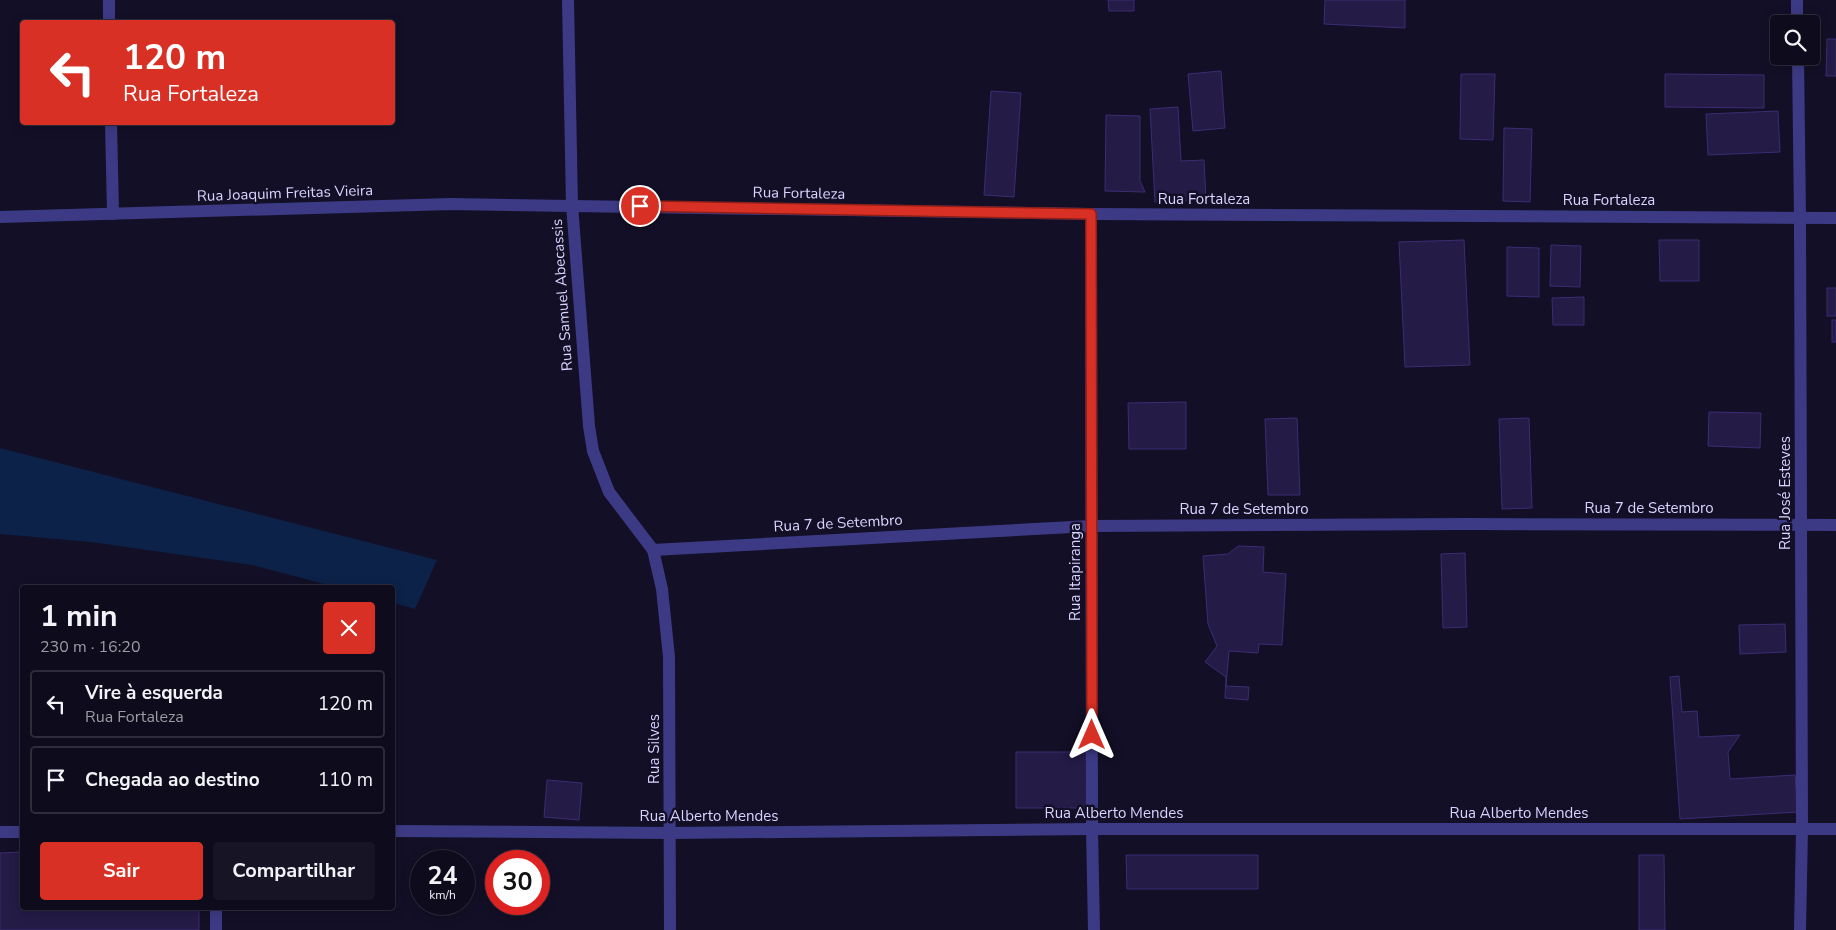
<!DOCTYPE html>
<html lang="pt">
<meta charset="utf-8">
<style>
:root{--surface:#0e0b1c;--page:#171425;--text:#f1f3f6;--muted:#9b9ba3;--line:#2e2b3b;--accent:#d93025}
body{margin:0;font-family:"Nunito Sans",sans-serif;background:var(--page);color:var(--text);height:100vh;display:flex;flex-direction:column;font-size:19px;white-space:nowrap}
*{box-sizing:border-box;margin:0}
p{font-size:16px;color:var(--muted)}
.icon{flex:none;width:28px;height:28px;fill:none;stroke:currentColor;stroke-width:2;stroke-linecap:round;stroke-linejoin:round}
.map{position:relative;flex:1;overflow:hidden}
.sheet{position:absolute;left:20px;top:585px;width:375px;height:325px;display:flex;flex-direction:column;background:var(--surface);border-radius:5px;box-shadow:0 2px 12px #0003,0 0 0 1px var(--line)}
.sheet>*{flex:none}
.guide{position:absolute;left:20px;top:20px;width:375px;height:105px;border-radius:5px;box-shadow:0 2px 12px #0003,0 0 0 1px var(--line);background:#d93025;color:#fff;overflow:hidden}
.tools{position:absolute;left:1770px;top:15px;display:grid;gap:10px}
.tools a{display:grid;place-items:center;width:50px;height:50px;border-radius:5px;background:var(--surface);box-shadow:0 2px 12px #0003,0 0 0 1px var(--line);font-size:25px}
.speed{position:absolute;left:410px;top:850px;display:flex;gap:10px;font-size:25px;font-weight:700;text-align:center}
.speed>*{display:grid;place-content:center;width:65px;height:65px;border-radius:50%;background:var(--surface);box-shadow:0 2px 12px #0003,0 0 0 1px var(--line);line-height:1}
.speed small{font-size:12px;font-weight:400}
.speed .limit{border:8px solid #d22;background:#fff;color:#111}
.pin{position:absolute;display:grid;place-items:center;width:42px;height:42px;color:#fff;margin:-21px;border:2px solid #fff;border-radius:50%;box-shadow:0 1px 5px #0007}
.me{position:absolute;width:55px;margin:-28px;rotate:0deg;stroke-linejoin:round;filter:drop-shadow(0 0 4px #0008)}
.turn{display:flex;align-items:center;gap:18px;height:105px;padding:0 20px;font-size:22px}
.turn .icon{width:65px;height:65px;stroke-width:2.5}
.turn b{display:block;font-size:35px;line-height:42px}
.round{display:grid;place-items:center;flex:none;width:52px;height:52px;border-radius:5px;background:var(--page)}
.headline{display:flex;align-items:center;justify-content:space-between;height:85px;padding:0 20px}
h1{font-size:30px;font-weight:700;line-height:38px}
.primary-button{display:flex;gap:10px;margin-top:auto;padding:10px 20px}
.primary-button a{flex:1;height:58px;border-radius:5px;background:var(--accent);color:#fff;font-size:20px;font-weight:700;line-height:58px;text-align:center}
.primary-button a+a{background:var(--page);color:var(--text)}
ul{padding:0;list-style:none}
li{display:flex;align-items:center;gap:15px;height:68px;margin:0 10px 8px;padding:0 10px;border:2px solid var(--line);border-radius:5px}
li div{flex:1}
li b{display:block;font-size:19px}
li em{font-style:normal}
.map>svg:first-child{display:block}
</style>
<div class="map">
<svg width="1836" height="930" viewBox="0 0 1836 930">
<rect width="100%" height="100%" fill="#130f26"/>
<path fill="#0c2248" d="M0,448L437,560L415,609L393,603L392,588L336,587L252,565L91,542L0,534Z"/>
<g fill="#241b47" stroke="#3b2d73">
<path d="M1108,0H1134V11H1109Z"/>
<path d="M1325,0H1405V28L1324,24Z"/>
<path d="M1827,39H1836V76H1826Z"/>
<path d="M1221,71L1225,128L1193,131L1188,74Z"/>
<path d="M1461,74H1495L1493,140L1460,139Z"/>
<path d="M1665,74L1764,75V108L1665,107Z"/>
<path d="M991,91L1021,93L1014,197L984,195Z"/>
<path d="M1178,107L1181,161L1204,160L1206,200L1155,202L1150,109Z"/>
<path d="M1778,111L1780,152L1708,155L1706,114Z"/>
<path d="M1106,115L1140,116V181L1145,192L1105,191Z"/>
<path d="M1504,128L1532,129L1530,202L1503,201Z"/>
<path d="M1464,240L1470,365L1405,367L1399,242Z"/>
<path d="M1659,240H1699V281H1660Z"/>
<path d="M1551,245L1581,246L1580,287L1550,286Z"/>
<path d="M1507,247L1539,248V297L1507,296Z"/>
<rect x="1827" y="288" width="9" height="28"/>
<path d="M1584,297V325H1553L1552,298Z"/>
<rect x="1832" y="320" width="4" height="22"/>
<path d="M1186,402V449H1129L1128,403Z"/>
<path d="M1709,412L1761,413L1760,448L1708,446Z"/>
<path d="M1297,418L1300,495H1268L1265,419Z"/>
<path d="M1529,418L1532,508L1502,509L1499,419Z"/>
<path d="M1238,546L1264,547L1263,572L1286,574L1282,645L1259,644L1258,653L1229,651L1226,686L1249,687L1248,700L1225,698L1226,677L1205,662L1217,646L1208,624L1203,556L1228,554Z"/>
<path d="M1465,553L1467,627L1443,628L1441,554Z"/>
<path d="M1785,624L1786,652L1740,654L1739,625Z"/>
<path d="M1679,676L1682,712L1697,711L1699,737L1740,735L1728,752L1730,779L1795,775L1798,812L1680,819L1670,677Z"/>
<rect x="1016" y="752" width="71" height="56"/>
<path d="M547,780L582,783L579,820L544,817Z"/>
<path d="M22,852V908H199V930H0V853Z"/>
<path d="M1126,855H1258V889H1127Z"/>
<path d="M1639,855H1664L1665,930H1639Z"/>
</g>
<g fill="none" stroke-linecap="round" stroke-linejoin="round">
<g stroke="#3d3a85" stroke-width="12">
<path d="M109,0V22"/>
<path d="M1797,0V24"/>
<path d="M1798,56L1800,218L1802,829L1800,930"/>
<path d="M111,122L113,214"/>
<path d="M1091,214L1092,829L1094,930"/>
<path d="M0,217L451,204L1091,214L1836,218"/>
<path d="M653,550L1091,526L1465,524L1836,525"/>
<path d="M392,831L670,833L1092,829H1836"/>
<path d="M0,832H22"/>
<path d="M216,930V908"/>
</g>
<path stroke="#3d3a85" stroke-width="12" d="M568,0L572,205L589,426L593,451L609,492L653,550L662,589L669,657L670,930"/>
</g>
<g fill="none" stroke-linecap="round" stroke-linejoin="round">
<defs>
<path id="route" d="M640,206L1091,214L1092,735"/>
</defs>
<use href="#route" stroke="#8d1f18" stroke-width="12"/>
<use href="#route" stroke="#d93025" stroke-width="9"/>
</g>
<g text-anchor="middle" stroke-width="5" stroke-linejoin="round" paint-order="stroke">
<g font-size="15" fill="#d9d4ff" stroke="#130f26">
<text transform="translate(285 193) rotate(-2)" y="5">Rua Joaquim Freitas Vieira</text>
<text transform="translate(799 193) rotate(1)" y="5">Rua Fortaleza</text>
<text x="1204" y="204">Rua Fortaleza</text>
<text x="1609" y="205">Rua Fortaleza</text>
<text transform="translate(562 295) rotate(-94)" y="5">Rua Samuel Abecassis</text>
<text transform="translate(1785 493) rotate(-90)" y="5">Rua José Esteves</text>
<text x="1649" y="513">Rua 7 de Setembro</text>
<text x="1244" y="514">Rua 7 de Setembro</text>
<text transform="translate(838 523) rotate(-3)" y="5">Rua 7 de Setembro</text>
<text transform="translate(1075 572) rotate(-90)" y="5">Rua Itapiranga</text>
<text transform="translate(654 749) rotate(-90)" y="5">Rua Silves</text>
<text x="1114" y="818">Rua Alberto Mendes</text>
<text x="1519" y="818">Rua Alberto Mendes</text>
<text x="709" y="821">Rua Alberto Mendes</text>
</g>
</g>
</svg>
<div class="tools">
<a><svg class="icon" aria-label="search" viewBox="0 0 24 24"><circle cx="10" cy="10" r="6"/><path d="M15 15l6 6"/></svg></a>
</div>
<div class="speed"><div>24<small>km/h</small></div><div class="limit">30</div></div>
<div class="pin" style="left:640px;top:206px;background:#d93025"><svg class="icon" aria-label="arrive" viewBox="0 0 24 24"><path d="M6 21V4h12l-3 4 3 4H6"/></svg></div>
<svg class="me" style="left:1092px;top:735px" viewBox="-20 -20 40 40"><path d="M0-17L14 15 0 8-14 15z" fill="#d93025" stroke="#fff" stroke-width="4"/></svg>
<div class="guide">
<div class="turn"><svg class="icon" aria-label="left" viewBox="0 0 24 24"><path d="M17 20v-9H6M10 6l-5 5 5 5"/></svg><div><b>120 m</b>Rua Fortaleza</div></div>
</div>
<section class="sheet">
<div class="headline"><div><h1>1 min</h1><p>230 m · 16:20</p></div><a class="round" style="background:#d93025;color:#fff"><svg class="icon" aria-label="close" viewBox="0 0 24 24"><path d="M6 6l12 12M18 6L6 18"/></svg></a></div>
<ul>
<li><svg class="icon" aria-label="left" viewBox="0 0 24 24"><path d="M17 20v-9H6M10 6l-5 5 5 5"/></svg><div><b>Vire à esquerda</b><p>Rua Fortaleza</p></div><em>120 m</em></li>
<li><svg class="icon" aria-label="arrive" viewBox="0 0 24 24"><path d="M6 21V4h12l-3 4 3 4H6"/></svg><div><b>Chegada ao destino</b></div><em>110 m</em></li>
</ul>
<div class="primary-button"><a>Sair</a><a>Compartilhar</a></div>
</section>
</div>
